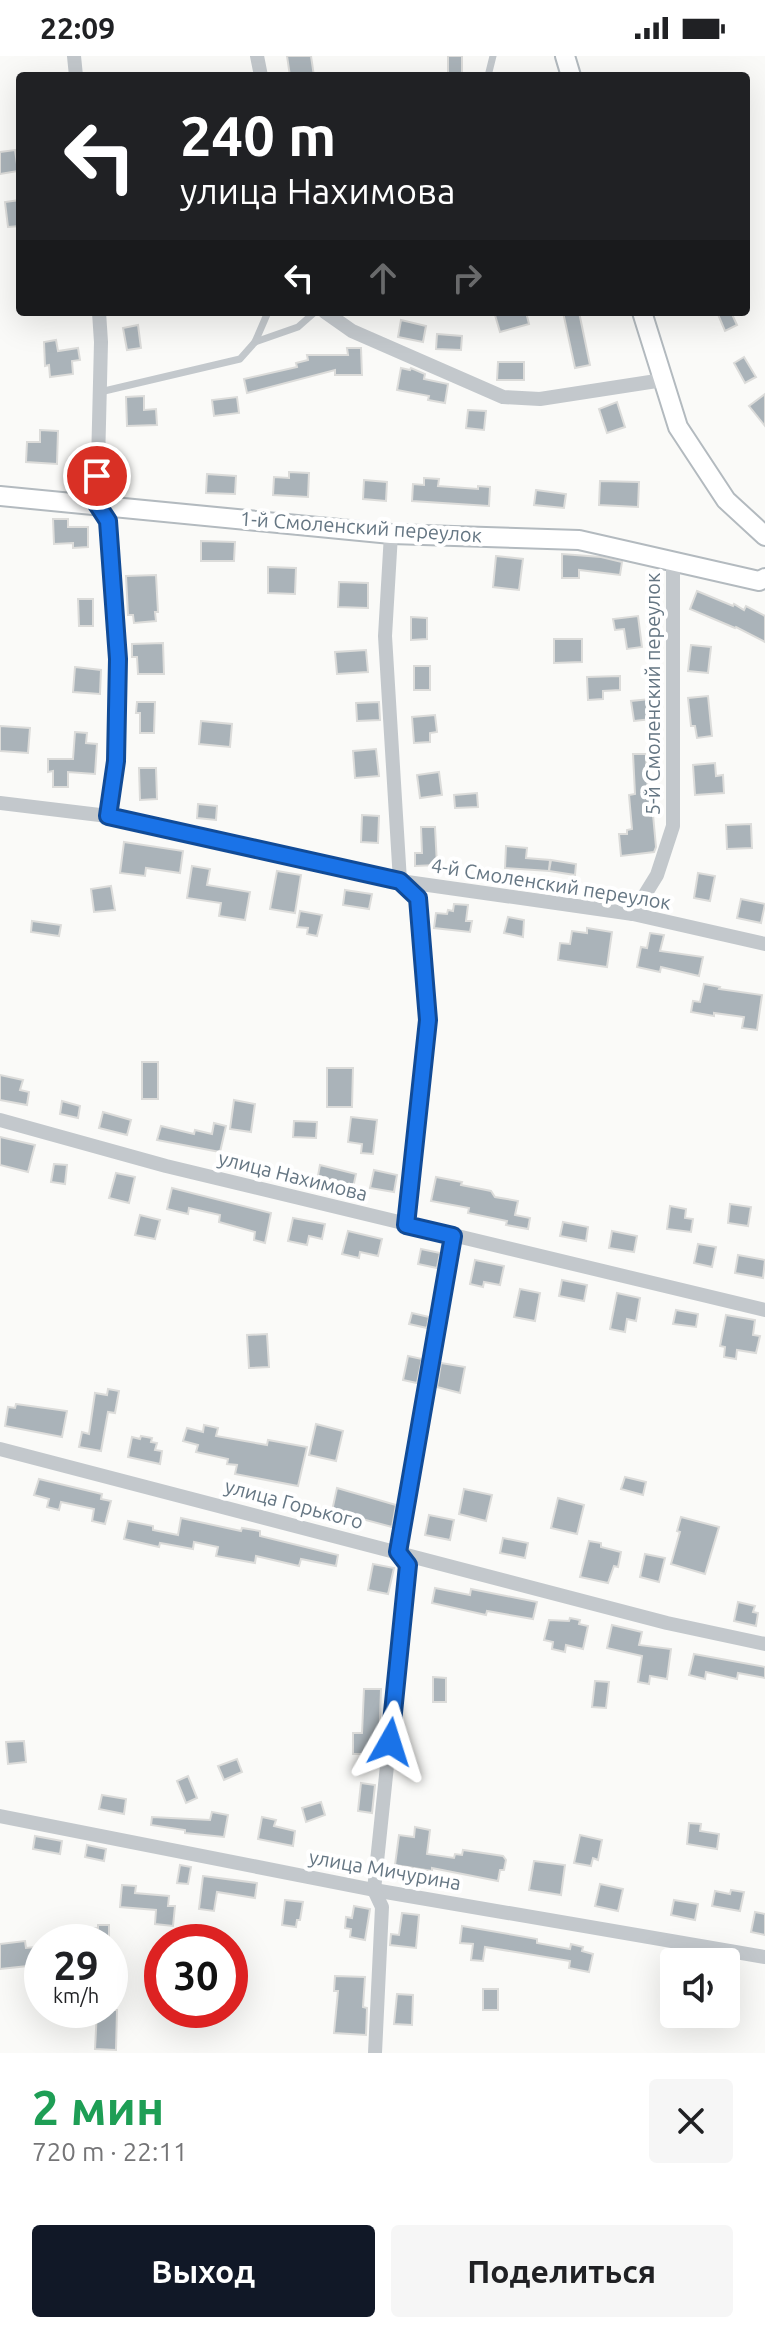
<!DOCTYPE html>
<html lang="ru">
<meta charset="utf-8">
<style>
:root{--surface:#fff;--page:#f6f6f6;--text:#202124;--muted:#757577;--accent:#111827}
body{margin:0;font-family:Ubuntu,sans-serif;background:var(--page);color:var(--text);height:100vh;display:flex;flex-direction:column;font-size:30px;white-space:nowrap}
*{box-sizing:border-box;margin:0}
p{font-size:26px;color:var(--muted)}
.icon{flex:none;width:44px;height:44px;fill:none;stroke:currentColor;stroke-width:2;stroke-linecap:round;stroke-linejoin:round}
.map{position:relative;height:1997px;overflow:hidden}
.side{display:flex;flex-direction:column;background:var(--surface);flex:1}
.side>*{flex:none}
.guide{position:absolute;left:16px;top:16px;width:734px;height:244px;border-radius:8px;box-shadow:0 8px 32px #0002;background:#202124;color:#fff;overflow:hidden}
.buttons{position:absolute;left:660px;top:1892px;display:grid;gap:16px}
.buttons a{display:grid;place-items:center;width:80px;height:80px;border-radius:8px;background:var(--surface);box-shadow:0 8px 32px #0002;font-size:40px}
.speed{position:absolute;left:24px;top:1868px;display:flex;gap:16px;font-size:40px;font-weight:700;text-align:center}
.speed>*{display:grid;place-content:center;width:104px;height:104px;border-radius:50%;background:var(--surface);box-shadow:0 8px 32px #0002;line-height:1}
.speed small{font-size:20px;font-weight:400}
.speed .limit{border:12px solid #d22;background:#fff;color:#111}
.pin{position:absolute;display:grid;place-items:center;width:68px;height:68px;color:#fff;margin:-34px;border:4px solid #fff;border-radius:50%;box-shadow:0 2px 8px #0007}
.me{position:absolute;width:88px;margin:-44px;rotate:6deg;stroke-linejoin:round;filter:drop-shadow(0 0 6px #0008)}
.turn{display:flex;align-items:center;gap:28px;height:168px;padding:0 32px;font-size:36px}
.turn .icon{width:104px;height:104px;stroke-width:2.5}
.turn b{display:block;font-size:56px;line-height:68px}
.lanes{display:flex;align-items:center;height:76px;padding:0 32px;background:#0003;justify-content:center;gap:40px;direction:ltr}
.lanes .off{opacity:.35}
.round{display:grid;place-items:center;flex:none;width:84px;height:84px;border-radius:8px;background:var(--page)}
.headline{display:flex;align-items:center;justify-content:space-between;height:136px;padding:0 32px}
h1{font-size:48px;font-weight:600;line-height:60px;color:#1e9e55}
.cta{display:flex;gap:16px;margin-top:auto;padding:16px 32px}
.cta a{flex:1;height:92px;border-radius:8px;background:var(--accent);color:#fff;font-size:32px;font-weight:600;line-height:92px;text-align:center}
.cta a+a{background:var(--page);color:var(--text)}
.status{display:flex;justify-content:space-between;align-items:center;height:56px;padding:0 40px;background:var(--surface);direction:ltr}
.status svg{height:22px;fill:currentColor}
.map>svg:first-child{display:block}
</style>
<div class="status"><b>22:09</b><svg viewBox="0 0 49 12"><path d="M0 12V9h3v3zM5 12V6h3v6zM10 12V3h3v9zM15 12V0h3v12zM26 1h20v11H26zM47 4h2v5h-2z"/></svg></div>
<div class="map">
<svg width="765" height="1997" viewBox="0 0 765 1997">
<rect width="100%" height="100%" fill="#fafaf8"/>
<g fill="#aab3b9" stroke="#dcdcda" stroke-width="2">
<path d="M287,0H311L314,20H290Z"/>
<rect x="448" y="0" width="14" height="20"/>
<path d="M15,94L18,115L0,118V96Z"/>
<path d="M20,144V170L8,171L5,146Z"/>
<path d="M505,256H526L529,268L500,276L495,259Z"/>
<path d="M563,256H579L590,309L575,312Z"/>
<path d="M717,256H731L737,269L725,275Z"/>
<path d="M401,264L426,270L423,286L398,281Z"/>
<path d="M138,269L141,292L127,294L123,272Z"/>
<path d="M437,278L462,280L461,294L436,293Z"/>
<path d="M56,284L58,295L78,292L80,304L72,305L73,318L50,321L49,309L45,310L44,286Z"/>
<path d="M347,292H361L362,319H335V314L247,337L244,323L297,311L296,307L308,304L307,299H348Z"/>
<path d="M744,301L756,321L745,327L734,307Z"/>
<path d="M498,306H524V324H497Z"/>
<path d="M401,312L410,314L411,312L425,318L424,323L448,328L445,347L428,344L429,340L397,334Z"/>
<path d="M765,338V370L749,350Z"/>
<path d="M144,340V354L156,353L157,369L127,370L126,341Z"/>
<path d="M237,341L239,357L214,360L212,344Z"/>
<path d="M617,346L625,371L607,377L599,353Z"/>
<path d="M468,354L486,355L484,374L466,372Z"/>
<path d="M40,374L58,375L57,408L26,406L27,386H40Z"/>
<path d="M289,416L309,417L308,441L273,439L274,421L289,422Z"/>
<path d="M207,418L236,420L235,438L206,437Z"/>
<path d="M424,422L439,423L438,430L478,433V430L490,431L489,450L412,445L413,428L424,429Z"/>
<path d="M364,424L387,426L386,445L363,443Z"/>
<path d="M600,425L639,426L638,451L599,449Z"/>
<path d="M536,434L566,438L564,452L534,449Z"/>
<path d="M53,463H68V471H88V491L73,492V487L54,488Z"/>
<path d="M201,485L235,486L234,505H201Z"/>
<path d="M562,498L601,501L622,506L620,519L579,514V522H562Z"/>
<path d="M496,500L523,503L519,534L493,531Z"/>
<path d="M268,511L296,512L295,538L268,537Z"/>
<path d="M156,519L158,556H155L156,565L134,567L133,559H128L126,520Z"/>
<path d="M339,526L368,527V552L338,551Z"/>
<path d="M697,535L733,550L734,548L744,554L746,550L765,560V586L736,571L735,572L690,553Z"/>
<path d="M78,543H93V570H79Z"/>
<path d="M638,560L642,591L627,593L624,573L615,574L613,563Z"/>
<path d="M411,561L427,562V583L411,584Z"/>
<path d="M554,583H582V606L554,607Z"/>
<path d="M163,587L164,618H138L137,601H132V588Z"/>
<path d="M691,589L711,591L708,617L688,615Z"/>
<path d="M366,594L368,616L337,618L335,596Z"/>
<rect x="414" y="610" width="16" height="24"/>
<path d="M75,611L101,614L100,638L73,636Z"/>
<path d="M620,620V634L603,635V643L588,644L587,621Z"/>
<path d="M708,640L712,680L697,682L695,670H691L688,642Z"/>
<path d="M650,643L652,663L634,665L631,645Z"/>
<path d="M137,646H155L154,677H140V657H136Z"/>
<path d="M379,646L380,664L357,665L356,647Z"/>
<path d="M435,659L437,676L430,677V686L414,687L412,661Z"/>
<path d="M201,665L232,668L230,691L199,688Z"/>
<path d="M0,670L30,672L28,697L0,695Z"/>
<path d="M75,676L87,677L86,687L97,688L95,718L68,716V731H53V715L48,716V703H73Z"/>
<path d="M376,693L379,720L355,722L353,695Z"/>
<path d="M633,698H646L648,737H651L656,791L654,796L621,800L619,778H627V774L632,773L629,739L635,738Z"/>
<path d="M715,707L716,720L723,719L724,737L695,739L693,709Z"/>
<path d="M139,712H156L157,743L140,744Z"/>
<path d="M439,716L442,739L420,742L417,719Z"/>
<path d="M477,737L478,751L455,752L454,739Z"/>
<path d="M198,748L217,750L216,764L197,762Z"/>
<path d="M362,759L379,760L378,787L361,786Z"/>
<path d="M751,768L752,792L727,793L726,769Z"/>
<path d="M421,771H435L437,809L415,810V797H422Z"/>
<path d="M124,786L183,795L180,817L146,812L145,820L120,817Z"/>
<path d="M506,790L527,792L526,802L550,804L549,815L505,812Z"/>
<path d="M551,804L576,808L575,819L549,815Z"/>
<path d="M192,810L210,813L207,829L250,836L245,864L219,860L221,847L187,842Z"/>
<path d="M277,815L301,819L295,857L270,853Z"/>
<path d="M698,817L715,820L710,845L694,842Z"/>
<path d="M111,830L115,854L94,856L91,833Z"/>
<path d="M345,834L372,838L369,853L343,849Z"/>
<path d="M741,843L765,848L761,867L737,862Z"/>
<path d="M454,848L468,849L466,865H472L470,876L434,872L436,857L447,858L448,854L453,855Z"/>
<path d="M300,855L322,859L317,880L307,878L308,872L297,871Z"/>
<path d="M508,861L524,864L523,881L504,877Z"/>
<path d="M32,865L61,869L59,880L31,876Z"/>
<path d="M587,872L612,876L607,911L558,904L560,887L570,888L572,875L587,877Z"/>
<path d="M650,877L664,879L660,895L703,901L699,920L661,911L660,916L637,911L641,891L647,892Z"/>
<path d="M704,928L720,931L719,933L762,939L757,974L742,972L744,961L714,957V960L691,956L693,945L700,946Z"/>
<rect x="142" y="1006" width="16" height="37"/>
<path d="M327,1012H353L352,1051H327Z"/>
<path d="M0,1019L23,1024L20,1034L29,1036L27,1049L0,1044Z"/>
<path d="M234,1044L255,1048L251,1076L230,1073Z"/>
<path d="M62,1045L80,1050L78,1062L60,1058Z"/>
<path d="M103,1056L131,1064L127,1079L99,1072Z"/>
<path d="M351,1061L377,1064L373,1098L361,1097L362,1088L348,1086Z"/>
<path d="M294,1065L317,1066L316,1082L293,1081Z"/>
<path d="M214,1067L226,1070L220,1096L157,1084L161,1070L194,1078L195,1074L212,1078Z"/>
<path d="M0,1081L35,1089L28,1116L0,1109Z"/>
<path d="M54,1108L67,1109L65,1128L51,1126Z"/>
<path d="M320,1109L356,1118L353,1132L317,1125Z"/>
<path d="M374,1114L397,1119L394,1136L370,1132Z"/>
<path d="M116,1117L135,1121L129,1147L109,1142Z"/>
<path d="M436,1121L462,1126L461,1129L491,1135L495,1141L518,1145L515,1159L530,1162L528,1173L506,1169L507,1165L468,1157L469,1152L431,1145Z"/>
<path d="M172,1132L271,1157L265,1187L254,1184L255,1176L219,1166L220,1159L189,1152L188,1158L167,1153Z"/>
<path d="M730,1148L751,1151L748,1170L728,1167Z"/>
<path d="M670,1150L686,1153L685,1162L693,1163L691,1176L667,1173Z"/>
<path d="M140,1159L160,1164L155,1183L135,1179Z"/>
<path d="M293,1162L325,1168L322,1183L309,1180L307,1189L288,1185Z"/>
<path d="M563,1166L588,1171L586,1185L560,1180Z"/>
<path d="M348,1175L382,1183L378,1200L360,1196L359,1202L342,1198Z"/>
<path d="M612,1175L637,1180L634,1196L609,1192Z"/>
<path d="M698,1188L716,1191L712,1211L694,1207Z"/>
<path d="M421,1193L440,1197L437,1212L418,1208Z"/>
<path d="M738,1199L765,1204L763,1222L735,1217Z"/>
<path d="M475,1204L504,1210L500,1229L484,1226L483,1231L470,1228Z"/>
<path d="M562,1224L587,1229L584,1245L559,1240Z"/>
<path d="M520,1233L540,1237L535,1265L514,1261Z"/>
<path d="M617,1237L640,1242L636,1265L627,1263L625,1276L610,1273Z"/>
<path d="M676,1254L698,1258L696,1271L673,1268Z"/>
<path d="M412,1257L429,1261L427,1272L409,1268Z"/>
<path d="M726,1259L755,1264L753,1279L760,1280L756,1297L737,1294L736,1303L724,1301L725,1291L720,1290Z"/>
<path d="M267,1278L269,1311L249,1312L247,1279Z"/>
<path d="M408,1300L422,1303L417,1327L403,1324Z"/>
<path d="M441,1307L465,1311L460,1337L437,1331Z"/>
<path d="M108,1333L119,1335L115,1357L108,1356L101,1395L79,1391L82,1376L89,1378L95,1337L107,1339Z"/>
<path d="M16,1348L67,1355L62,1381L5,1370L8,1351L15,1352Z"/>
<path d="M316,1368L343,1375L336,1405L309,1399Z"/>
<path d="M204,1369L218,1372L216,1380L267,1389L268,1384L307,1391L298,1430L235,1418L237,1409L227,1408L228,1403L196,1396L198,1389L183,1385L187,1372L203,1376Z"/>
<path d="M141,1380L152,1382L151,1386L157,1387L155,1394L162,1395L160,1408L128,1401L132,1381L140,1383Z"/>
<path d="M625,1421L646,1426L643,1439L621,1433Z"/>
<path d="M39,1423L102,1438L101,1443L111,1445L105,1468L92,1465L94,1453L61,1446L59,1454L47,1451L49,1443L34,1439Z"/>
<path d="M337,1432L396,1449L392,1471L332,1455Z"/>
<path d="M464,1433L492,1439L486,1465L459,1458Z"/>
<path d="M558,1442L584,1449L577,1478L551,1472Z"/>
<path d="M429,1459L454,1464L450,1484L425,1479Z"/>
<path d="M681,1461L719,1471L705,1518L671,1508L680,1476L677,1475Z"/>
<path d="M181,1462L241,1475L242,1472L260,1475V1480L338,1499L336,1510L301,1503L299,1510L256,1500L255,1507L216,1500L218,1491L194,1486L193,1493L160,1487L159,1491L124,1483L128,1465L153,1470V1474L178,1479Z"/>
<path d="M503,1482L528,1487L525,1502L500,1497Z"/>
<path d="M589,1485L601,1487V1491L621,1496L618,1511L614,1510L608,1527L580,1521Z"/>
<path d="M645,1498L665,1502L659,1526L640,1521Z"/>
<path d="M373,1508L394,1512L388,1538L368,1534Z"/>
<path d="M435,1532L470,1539L471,1533L537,1546L533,1563L487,1555L486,1559L432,1547Z"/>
<path d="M738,1546L755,1550L753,1556L758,1557L756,1570L734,1565Z"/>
<path d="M570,1562L580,1564L579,1568L588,1570L583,1593L566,1589L565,1596L552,1593L553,1586L544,1584L549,1564L569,1565Z"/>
<path d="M612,1569L642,1576L639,1589L671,1593L667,1623L650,1620L649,1628L638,1626L642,1600L607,1592Z"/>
<path d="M694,1598L765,1611V1622L738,1617L737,1623L706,1616L705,1623L689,1619Z"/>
<path d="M433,1621L446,1622V1646H433Z"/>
<path d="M595,1625L609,1626L606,1652L592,1651Z"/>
<path d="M364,1633H381L379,1692H369V1698H353V1677H362Z"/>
<path d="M24,1685L26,1706L8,1708L6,1686Z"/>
<path d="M237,1703L242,1716L224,1724L218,1710Z"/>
<path d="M188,1720L197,1742L186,1747L177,1725Z"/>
<path d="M361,1727L375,1729L372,1757L358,1755Z"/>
<path d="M102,1739L126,1743L124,1758L99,1753Z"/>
<path d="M321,1746L325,1759L306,1766L302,1752Z"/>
<path d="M212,1756L228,1759L224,1781L185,1777V1774L151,1769L152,1761L210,1764Z"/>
<path d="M262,1761L276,1764L274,1770L295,1775L293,1790L258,1783Z"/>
<path d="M689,1767L701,1768L700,1775L719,1778L717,1793L687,1788Z"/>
<path d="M415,1771L430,1774L427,1798L454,1802L455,1798L462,1799L463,1794L503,1800L506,1804L504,1814H500L498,1825L432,1812V1815L395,1809L399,1779L414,1781Z"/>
<path d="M580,1779L602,1784L598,1804L593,1802L591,1810L574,1807Z"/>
<path d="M35,1780L62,1785L60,1798L33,1793Z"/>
<path d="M87,1789L106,1793L104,1805L85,1801Z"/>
<path d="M534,1805L565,1809L561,1839L529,1834Z"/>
<path d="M180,1809L191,1811L188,1828L177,1827Z"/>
<path d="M203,1820L257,1827L255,1842L217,1836L214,1855L199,1853Z"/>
<path d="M600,1828L623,1833L618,1855L595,1850Z"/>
<path d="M122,1829L136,1830L135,1837L169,1840L168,1850H175L173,1870L155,1868L156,1854L120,1851Z"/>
<path d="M731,1834L744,1836L740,1855L712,1850L715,1835L730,1838Z"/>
<path d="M285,1844L303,1846L300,1864H297L296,1871L282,1869Z"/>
<path d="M674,1844L698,1848L695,1864L671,1859Z"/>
<path d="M354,1850L370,1853L365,1884L350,1881L351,1873L345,1872L346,1861L352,1862Z"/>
<path d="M755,1856L765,1858V1879L751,1876Z"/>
<path d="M402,1857L419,1859L416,1892L390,1889L391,1878L399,1879Z"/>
<path d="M98,1869H109V1886H87V1873L98,1872Z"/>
<path d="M462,1870L537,1883V1887L570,1893L571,1888L583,1891L582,1895L593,1898L589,1916L569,1912L570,1905L485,1891L483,1905L471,1904L473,1888L460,1887Z"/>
<path d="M25,1885L26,1892L35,1891L37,1909L0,1913V1888Z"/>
<path d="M335,1920L365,1921L363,1951L367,1952L366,1979L334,1977L338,1935H334Z"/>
<rect x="483" y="1933" width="15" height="21"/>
<path d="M397,1938L413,1939L412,1969L394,1968Z"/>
<path d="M97,1954H117L116,1994L95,1993Z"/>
</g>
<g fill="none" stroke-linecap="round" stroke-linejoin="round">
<defs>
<g id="secondary">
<path d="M565,0L571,20"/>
<path d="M642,256L678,371L726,444L765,480"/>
<path d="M0,440L391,478L579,484L759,525L765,522"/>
</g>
</defs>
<use href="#secondary" stroke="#b3babf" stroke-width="22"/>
<g stroke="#c3c8cc" stroke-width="7">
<path d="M488,20L493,0"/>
<path d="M255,286L268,256"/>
<path d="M100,336L240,303L255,286L298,271L315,256"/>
</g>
<g stroke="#c3c8cc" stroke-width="14">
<path d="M74,0L76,20"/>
<path d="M257,0L261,20"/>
<path d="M99,256L101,286L97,448L108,465L118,603L116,705L108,760"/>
<path d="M325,256L352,275L503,341L540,343L663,324"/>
<path d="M391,478L385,580L400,825L418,842L428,964L406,1169"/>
<path d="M0,747L108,760L400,825L633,858L765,888"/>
<path d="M633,858L657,819L673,770V505"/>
<path d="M0,1064L166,1110L765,1254"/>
<path d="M0,1393L667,1567L765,1588"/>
<path d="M0,1760L374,1834L765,1901"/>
<path d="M375,1997L382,1851L374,1834L408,1509L398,1496L453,1180"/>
</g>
<use href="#secondary" stroke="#fff" stroke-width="18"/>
</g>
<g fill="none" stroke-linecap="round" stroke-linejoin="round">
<defs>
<path id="route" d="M97,420V448L108,465L118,603L116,705L108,760L400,825L418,842L428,964L406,1169L453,1180L398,1496L408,1509L390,1686"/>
</defs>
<use href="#route" stroke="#114b97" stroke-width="20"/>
<use href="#route" stroke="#1a73e8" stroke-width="14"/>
</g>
<g text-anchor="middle" stroke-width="8" stroke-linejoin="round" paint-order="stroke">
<g font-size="20" fill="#657683" stroke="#fff">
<text transform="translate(361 471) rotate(4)" y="7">1-й Смоленский переулок</text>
<text transform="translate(653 638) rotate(-90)" y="7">5-й Смоленский переулок</text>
<text transform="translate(551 828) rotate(9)" y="7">4-й Смоленский переулок</text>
<text transform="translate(293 1120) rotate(14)" y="7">улица Нахимова</text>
<text transform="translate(294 1448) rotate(15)" y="7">улица Горького</text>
<text transform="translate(385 1814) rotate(10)" y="7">улица Мичурина</text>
</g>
</g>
</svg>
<div class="buttons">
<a><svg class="icon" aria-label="sound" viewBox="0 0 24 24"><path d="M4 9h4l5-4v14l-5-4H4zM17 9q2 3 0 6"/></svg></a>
</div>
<div class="speed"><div>29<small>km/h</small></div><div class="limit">30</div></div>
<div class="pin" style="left:97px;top:420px;background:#d93025"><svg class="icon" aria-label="arrive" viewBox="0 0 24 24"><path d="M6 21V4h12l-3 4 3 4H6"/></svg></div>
<svg class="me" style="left:390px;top:1686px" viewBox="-20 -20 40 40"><path d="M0-17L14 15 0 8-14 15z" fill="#1a73e8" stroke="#fff" stroke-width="4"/></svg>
<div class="guide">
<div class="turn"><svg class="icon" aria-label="left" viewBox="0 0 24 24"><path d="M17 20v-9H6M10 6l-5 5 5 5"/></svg><div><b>240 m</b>улица Нахимова</div></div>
<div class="lanes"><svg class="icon" aria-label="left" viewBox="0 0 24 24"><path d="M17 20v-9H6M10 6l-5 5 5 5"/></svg><svg class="icon off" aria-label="ahead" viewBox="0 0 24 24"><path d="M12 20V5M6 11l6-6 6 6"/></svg><svg class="icon off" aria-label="right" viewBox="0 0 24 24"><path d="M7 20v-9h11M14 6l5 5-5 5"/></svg></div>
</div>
</div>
<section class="side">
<div class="headline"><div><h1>2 мин</h1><p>720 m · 22:11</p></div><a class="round"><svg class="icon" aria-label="close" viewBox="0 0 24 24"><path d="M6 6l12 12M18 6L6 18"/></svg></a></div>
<div class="cta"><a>Выход</a><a>Поделиться</a></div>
</section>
